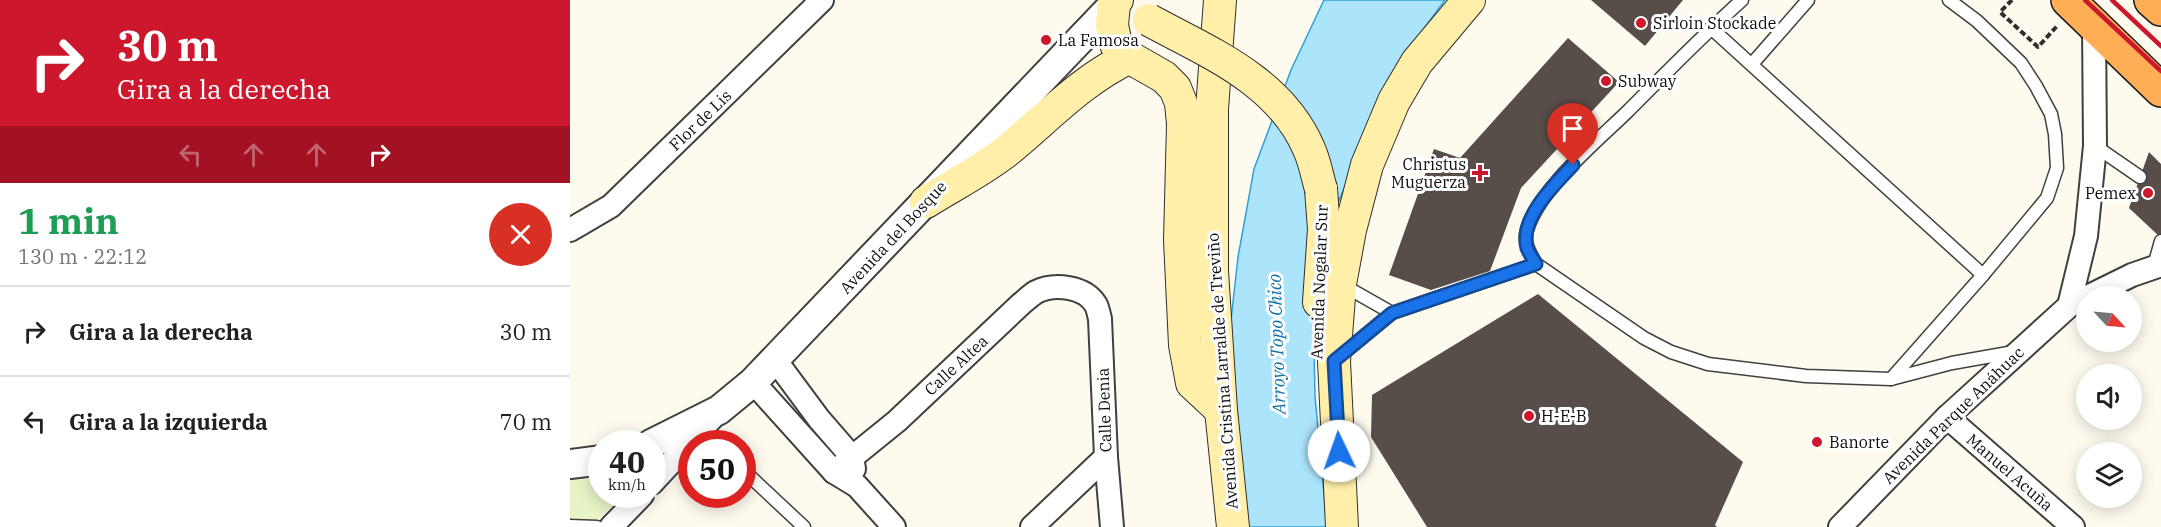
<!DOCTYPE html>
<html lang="es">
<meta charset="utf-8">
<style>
:root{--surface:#fff;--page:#f2f2f2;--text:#202124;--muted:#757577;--line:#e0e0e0}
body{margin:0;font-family:"IBM Plex Serif",serif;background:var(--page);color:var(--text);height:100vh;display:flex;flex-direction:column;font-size:22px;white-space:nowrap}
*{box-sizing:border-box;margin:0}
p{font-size:20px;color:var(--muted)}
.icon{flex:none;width:33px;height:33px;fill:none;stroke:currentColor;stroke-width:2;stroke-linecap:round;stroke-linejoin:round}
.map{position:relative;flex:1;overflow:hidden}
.drawer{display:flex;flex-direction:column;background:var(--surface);width:570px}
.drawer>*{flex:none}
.banner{background:#cc172d;color:#fff;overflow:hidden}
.needle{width:39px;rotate:116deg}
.buttons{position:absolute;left:1506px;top:286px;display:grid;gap:12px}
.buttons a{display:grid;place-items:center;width:66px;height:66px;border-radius:50%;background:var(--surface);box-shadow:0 3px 15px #0003;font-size:30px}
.speed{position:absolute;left:18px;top:430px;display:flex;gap:12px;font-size:30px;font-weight:700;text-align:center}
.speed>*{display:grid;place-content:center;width:78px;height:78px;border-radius:50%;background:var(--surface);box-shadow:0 3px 15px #0003;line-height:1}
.speed small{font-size:15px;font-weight:400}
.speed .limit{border:9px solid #d22;background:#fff;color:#111}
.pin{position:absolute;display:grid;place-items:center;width:51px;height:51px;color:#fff;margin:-62px -26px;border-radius:50% 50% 50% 0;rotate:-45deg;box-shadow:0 0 6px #0007}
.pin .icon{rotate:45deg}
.me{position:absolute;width:66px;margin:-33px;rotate:357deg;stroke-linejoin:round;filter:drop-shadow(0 0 4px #0008)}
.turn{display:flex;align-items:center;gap:21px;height:126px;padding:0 18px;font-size:27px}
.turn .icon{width:78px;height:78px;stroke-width:2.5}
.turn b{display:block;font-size:42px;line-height:51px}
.lanes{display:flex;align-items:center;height:57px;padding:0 18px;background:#0003;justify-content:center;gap:30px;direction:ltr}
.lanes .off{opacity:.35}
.round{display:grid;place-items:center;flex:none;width:63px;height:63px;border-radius:32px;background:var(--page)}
.head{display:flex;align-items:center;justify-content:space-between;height:102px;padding:0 18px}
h1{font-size:36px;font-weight:800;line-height:45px;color:#1e9e55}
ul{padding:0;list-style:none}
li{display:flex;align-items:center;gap:18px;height:90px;padding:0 18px;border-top:2px solid var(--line)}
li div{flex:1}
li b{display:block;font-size:22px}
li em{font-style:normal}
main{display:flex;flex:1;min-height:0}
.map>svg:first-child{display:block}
</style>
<main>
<section class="drawer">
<div class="banner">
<div class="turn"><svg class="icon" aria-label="right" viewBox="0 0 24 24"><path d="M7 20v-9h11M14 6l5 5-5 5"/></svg><div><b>30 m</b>Gira a la derecha</div></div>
<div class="lanes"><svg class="icon off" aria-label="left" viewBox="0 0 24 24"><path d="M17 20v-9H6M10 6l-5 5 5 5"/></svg><svg class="icon off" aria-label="ahead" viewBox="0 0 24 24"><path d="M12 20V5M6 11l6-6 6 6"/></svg><svg class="icon off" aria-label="ahead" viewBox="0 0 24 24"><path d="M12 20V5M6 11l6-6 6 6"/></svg><svg class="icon" aria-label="right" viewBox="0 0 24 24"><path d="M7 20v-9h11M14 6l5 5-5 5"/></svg></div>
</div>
<div class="head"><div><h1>1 min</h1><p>130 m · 22:12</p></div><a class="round" style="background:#d93025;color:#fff"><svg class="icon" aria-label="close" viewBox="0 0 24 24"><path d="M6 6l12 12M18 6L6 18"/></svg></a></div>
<ul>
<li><svg class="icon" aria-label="right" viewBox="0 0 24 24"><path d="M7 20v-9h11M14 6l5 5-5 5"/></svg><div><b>Gira a la derecha</b></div><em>30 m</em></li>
<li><svg class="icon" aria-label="left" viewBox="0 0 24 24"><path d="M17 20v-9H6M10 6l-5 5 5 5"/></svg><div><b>Gira a la izquierda</b></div><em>70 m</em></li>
</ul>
</section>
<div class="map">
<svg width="1591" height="527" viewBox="0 0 1591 527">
<rect width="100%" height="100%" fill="#fffaee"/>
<path fill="#e7f4c6" d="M0,479H31L32,495H53L21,527H0Z"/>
<path fill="#ace4fc" stroke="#2ca2db" stroke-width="1.5" d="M754,0H875L850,34L801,124L742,265L745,396L757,527H663L651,410L668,257L684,169L721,70Z"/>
<g fill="#574d49">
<path d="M1021,0H1113L1075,46Z"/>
<path d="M998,38L1049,82L951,188L920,271L861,290L819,275L864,149L890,158Z"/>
<path d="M1579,152L1591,164V238L1559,208Z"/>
<path d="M968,294L1173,462L1145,525L1147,527H857L801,437L802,395Z"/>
</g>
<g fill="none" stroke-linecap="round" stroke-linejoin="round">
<defs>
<g id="service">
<path d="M1141,28L1413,275"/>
<path d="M1182,64L1238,0"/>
<path d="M1525,146L1570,177"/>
<path d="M966,264C960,253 953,243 957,230C970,188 1025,143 1057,112C1095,74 1132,36 1172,0"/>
<path d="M1584,266L1591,241"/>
<path d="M771,284L822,313"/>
<path d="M770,356L822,313L966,264L1074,338L1101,352L1138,364L1236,376L1321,379L1382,363L1444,352"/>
<path d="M1321,379L1413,275L1477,198L1487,168L1485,134L1481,114L1466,86L1451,63L1407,21L1379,0"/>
<path d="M133,428L148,444"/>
<path d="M172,469L234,527"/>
<path d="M0,526L27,527"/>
</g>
<g id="minor">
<path d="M0,230L41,206L252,0"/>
<path d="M1499,306L1516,236L1525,146L1524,24"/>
<path d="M206,361L249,419L282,457L284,469"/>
<path d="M183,382L264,472L287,486L324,527"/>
<path d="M1377,417L1503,527"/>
<path d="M264,472L327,421L451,304C456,300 461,295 466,292C484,283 515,286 526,305C528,309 529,315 530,319L536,457L542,527"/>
<path d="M82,483L142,418"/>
<path d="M41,527L72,495"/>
<path d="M462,527L536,457"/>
<path d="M1270,527L1377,417L1499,306L1562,275L1591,265"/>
</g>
<g id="tertiary">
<path d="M81,444L149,410L183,382L544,4"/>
<path d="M0,464L32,460"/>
</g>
<g id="secondary">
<path d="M547,0L544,4L542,25L546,44L552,53L594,77L605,88L611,103L613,124L610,240L615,345L622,383L651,410"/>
<path d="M650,0L642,109V271L651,410L663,527"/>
<path d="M356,202C383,185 413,170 438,150C478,117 513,79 560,57"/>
<path d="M749,302L754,229L751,189"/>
<path d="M772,527L764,361L770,284L780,230L797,165L824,101L847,62L899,0"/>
</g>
<g id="trunk">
<path d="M1498,0L1591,90"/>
<path d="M1581,0L1591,9"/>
</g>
</defs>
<use href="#service" stroke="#404040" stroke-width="15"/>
<use href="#minor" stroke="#404040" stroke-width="26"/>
<use href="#tertiary" stroke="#404040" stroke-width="32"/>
<use href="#secondary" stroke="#2f2f2f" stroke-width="34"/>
<use href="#trunk" stroke="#1e1e1e" stroke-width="36"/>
<path stroke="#2f2f2f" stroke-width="4" stroke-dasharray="6 3" stroke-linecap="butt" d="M1442,0L1430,12L1468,47L1488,25"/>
<use href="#service" stroke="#fff" stroke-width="12"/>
<use href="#minor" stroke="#fff" stroke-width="22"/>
<use href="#tertiary" stroke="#fff" stroke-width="28"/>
<use href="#secondary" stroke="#ffefa9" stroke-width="32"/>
<use href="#trunk" stroke="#ffae55" stroke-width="33"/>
<g stroke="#cc172d" stroke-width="4.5">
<path d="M1515,0L1591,71"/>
<path d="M1542,0L1591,46"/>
</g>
<defs>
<path id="secondary-bridge" d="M579,20C640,53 710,81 739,149C745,162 747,176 751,189"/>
</defs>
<use href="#secondary-bridge" stroke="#2f2f2f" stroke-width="34" stroke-linecap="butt"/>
<use href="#secondary-bridge" stroke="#ffefa9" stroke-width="32"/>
</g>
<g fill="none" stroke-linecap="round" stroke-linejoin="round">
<defs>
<path id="route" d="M769,451L764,361L822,313L966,264C963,259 959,253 957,248C949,218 985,184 1003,165"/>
</defs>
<use href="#route" stroke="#114b97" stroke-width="15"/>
<use href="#route" stroke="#1a73e8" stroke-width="10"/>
</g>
<g fill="#cc172d" stroke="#fff" stroke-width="2">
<circle cx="1071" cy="23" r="6"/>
<circle cx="476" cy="40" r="6"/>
<circle cx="1036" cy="81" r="6"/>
<path d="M907 164h6v6h6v6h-6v6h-6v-6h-6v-6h6z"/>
<circle cx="1578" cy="193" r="6"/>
<circle cx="959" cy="416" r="6"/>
<circle cx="1247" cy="442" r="6"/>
</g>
<g text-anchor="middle" stroke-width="6" stroke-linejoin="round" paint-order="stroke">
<g font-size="16" fill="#0d0d0d" stroke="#fff" text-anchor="start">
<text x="1083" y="29">Sirloin Stockade</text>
<text x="488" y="46">La Famosa</text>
<text x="1048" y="87">Subway</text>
<text x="896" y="170" text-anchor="end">Christus<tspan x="896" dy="18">Muguerza</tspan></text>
<text x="1566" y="199" text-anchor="end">Pemex</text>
<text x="971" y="422">H-E-B</text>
<text x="1259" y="448">Banorte</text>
</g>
<g font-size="16" fill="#0d0d0d" stroke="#fff">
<text transform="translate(130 120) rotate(-44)" y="6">Flor de Lis</text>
<text transform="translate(323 237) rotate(-47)" y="6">Avenida del Bosque</text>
<text transform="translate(749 282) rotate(-88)" y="6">Avenida Nogalar Sur</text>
<text transform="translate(386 365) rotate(-43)" y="6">Calle Altea</text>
<text transform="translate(652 371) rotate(-94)" y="6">Avenida Cristina Larralde de Treviño</text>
<text transform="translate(534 410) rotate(-92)" y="6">Calle Denia</text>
<text transform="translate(1383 415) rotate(-44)" y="6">Avenida Parque Anáhuac</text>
<text transform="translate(1440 472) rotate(41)" y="6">Manuel Acuña</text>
</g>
<g font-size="18" font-style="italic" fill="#0a71ac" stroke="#fff">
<text transform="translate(707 344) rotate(-92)" y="6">Arroyo Topo Chico</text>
</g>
</g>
</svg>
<div class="buttons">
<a><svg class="needle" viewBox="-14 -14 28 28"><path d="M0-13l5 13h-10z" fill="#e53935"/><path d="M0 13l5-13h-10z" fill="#757577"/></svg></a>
<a><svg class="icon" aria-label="sound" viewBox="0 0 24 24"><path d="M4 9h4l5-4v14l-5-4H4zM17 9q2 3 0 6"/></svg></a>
<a><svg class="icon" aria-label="layers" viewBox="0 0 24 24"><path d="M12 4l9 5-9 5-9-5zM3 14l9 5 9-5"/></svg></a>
</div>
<div class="speed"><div>40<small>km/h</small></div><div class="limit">50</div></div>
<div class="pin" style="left:1003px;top:165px;background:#d93025"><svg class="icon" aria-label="arrive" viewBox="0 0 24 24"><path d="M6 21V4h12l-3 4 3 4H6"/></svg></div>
<svg class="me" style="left:769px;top:451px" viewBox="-20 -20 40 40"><circle r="19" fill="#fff"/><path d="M0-13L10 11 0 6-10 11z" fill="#1a73e8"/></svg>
</div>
</main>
